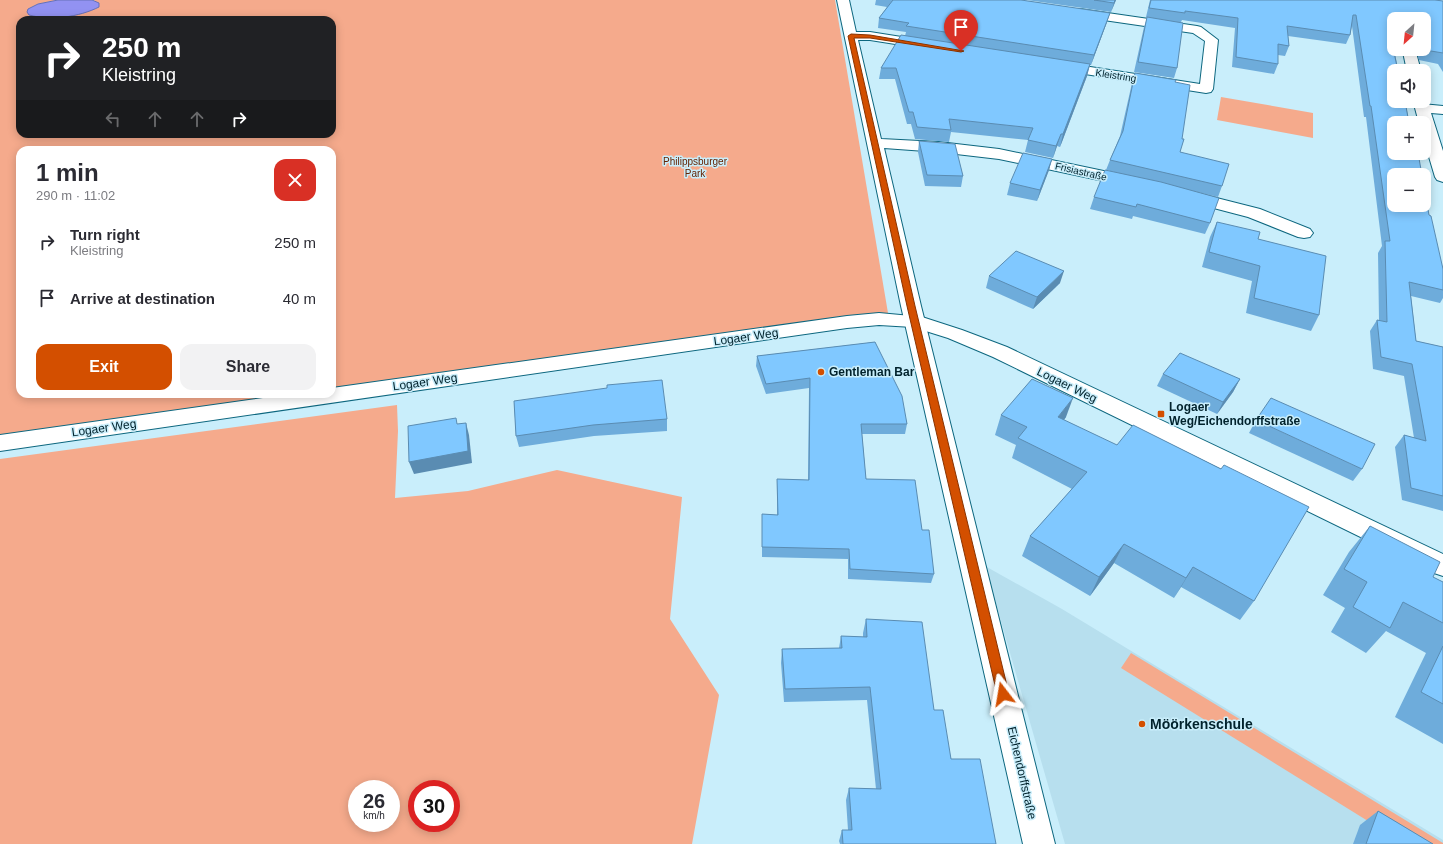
<!DOCTYPE html>
<meta charset="utf-8">
<style>
:root{--surface:#fff;--page:#f2f2f3;--text:#2b2b33;--muted:#7c7c81;--accent:#d34f00}
body{margin:0;font-family:Arial,sans-serif;background:var(--page);color:var(--text);height:100vh;display:flex;flex-direction:column;font-size:15px;white-space:nowrap}
*{box-sizing:border-box;margin:0}
p{font-size:13px;color:var(--muted)}
.icon{flex:none;width:22px;height:22px;fill:none;stroke:currentColor;stroke-width:2;stroke-linecap:round;stroke-linejoin:round}
.map{position:relative;flex:1;overflow:hidden}
.side{position:absolute;left:16px;top:146px;width:320px;height:252px;display:flex;flex-direction:column;background:var(--surface);border-radius:12px;box-shadow:0 2px 10px #0003}
.side>*{flex:none}
.top-card{position:absolute;left:16px;top:16px;width:320px;height:122px;border-radius:12px;box-shadow:0 2px 10px #0003;background:#202124;color:#fff;overflow:hidden}
.needle{width:26px;rotate:207deg}
.fabs{position:absolute;left:1387px;top:12px;display:grid;gap:8px}
.fabs a{display:grid;place-items:center;width:44px;height:44px;border-radius:8px;background:var(--surface);box-shadow:0 2px 10px #0003;font-size:20px}
.speed{position:absolute;left:348px;top:780px;display:flex;gap:8px;font-size:20px;font-weight:700;text-align:center}
.speed>*{display:grid;place-content:center;width:52px;height:52px;border-radius:50%;background:var(--surface);box-shadow:0 2px 10px #0003;line-height:1}
.speed small{font-size:10px;font-weight:400}
.speed .limit{border:6px solid #d22;background:#fff;color:#111}
.pin{position:absolute;display:grid;place-items:center;width:34px;height:34px;color:#fff;margin:-41px -17px;border-radius:50% 50% 50% 0;rotate:-45deg;box-shadow:0 0 4px #0007}
.pin .icon{rotate:45deg}
.me{position:absolute;width:44px;margin:-22px;rotate:346deg;stroke-linejoin:round;filter:drop-shadow(0 0 3px #0008)}
.turn{display:flex;align-items:center;gap:14px;height:84px;padding:0 20px;font-size:18px}
.turn .icon{width:52px;height:52px;stroke-width:2.5}
.turn b{display:block;font-size:28px;line-height:34px}
.lanes{display:flex;align-items:center;height:38px;padding:0 20px;background:#0003;justify-content:center;gap:20px;direction:ltr}
.lanes .off{opacity:.35}
.round{display:grid;place-items:center;flex:none;width:42px;height:42px;border-radius:12px;background:var(--page)}
.head{display:flex;align-items:center;justify-content:space-between;height:68px;padding:0 20px}
h1{font-size:24px;font-weight:700;line-height:30px}
.primary-button{display:flex;gap:8px;margin-top:auto;padding:8px 20px}
.primary-button a{flex:1;height:46px;border-radius:12px;background:var(--accent);color:#fff;font-size:16px;font-weight:700;line-height:46px;text-align:center}
.primary-button a+a{background:var(--page);color:var(--text)}
ul{padding:0;list-style:none}
li{display:flex;align-items:center;gap:12px;height:56px;padding:0 20px}
li div{flex:1}
li b{display:block;font-size:15px}
li em{font-style:normal}
.map>svg:first-child{display:block}
</style>
<div class="map">
<svg width="1443" height="844" viewBox="0 0 1443 844">
<rect width="100%" height="100%" fill="#c9eefb"/>
<path fill="#b7dfee" d="M985,566L1062,609L1443,840V844H1065Z"/>
<g fill="#f5aa8c" fill-rule="evenodd">
<path d="M0,0H58L38,4L28,9L34,16L42,17L72,16L95,0H92H835L888,313L332,390V150H20V394H301L0,435ZM20,20H332V134H20Z"/>
<path d="M1221,97L1313,113V138L1217,120Z"/>
<path d="M397,405L398,431L395,498L468,491L557,470L682,497L670,619L719,695L692,844H0V459ZM357,789H391V823H357ZM417,789H451V823H417Z"/>
<path d="M1131,653L1443,843V844H1405L1121,668Z"/>
</g>
<path fill="#9292f2" stroke="#6670b7" d="M58,0H92L99,3V7C79,17 51,21 29,15L27,12L28,9L38,4Z"/>
<g fill="none" stroke-linecap="round" stroke-linejoin="round">
<defs>
<g id="street">
<path d="M837,0H849L856,32H870L927,41L932,42L933,45L932,48L927,49L870,40H858L881,139L939,142L999,149L1132,177L1138,179L1140,182L1138,185L1132,187L999,159L939,152L884,148L921,306L1055,844H1023L901,306Z"/>
<path d="M1080,9L1197,26L1201,27L1218,40L1213,89L1211,92L1206,93L1053,69L1051,66L1053,63L1058,62L1200,84L1205,41L1193,33L1076,16L1074,13L1076,10Z"/>
<path d="M1405,49H1415L1421,71H1407L1403,52Z"/>
<path d="M1422,104L1443,106V114L1431,113L1443,151V182L1437,180L1435,177L1424,140V123H1419L1415,108L1417,105Z"/>
<path d="M1189,191L1260,209L1310,229L1313,233L1310,237L1304,238L1298,237L1248,217L1183,200L1181,196L1183,192Z"/>
</g>
<path id="secondary" d="M879,313L922,317L962,330L1007,347L1443,554V576L1434,573L993,357L948,338L913,327L879,325L847,328L0,451V435L291,394H332V388L847,316Z"/>
</defs>
<use href="#street" stroke="#0d677f" stroke-width="2"/>
<use href="#secondary" stroke="#0d677f" stroke-width="2"/>
<use href="#street" fill="#fff" fill-rule="evenodd"/>
<use href="#secondary" fill="#fff" fill-rule="evenodd"/>
</g>
<g fill="#6eacdb">
<path d="M876,0H1021L1110,13L1107,22L1091,65H1090L1087,76L1060,147L1057,146L1053,158L1025,152L1028,140L951,132L949,142L915,139L911,124H907L895,79H879L881,68L905,36L906,32L878,28L879,18L887,7L875,5Z"/>
<path d="M1027,0H1116L1111,12Z"/>
<path d="M1150,0H1435L1443,1V72L1438,64L1419,60L1416,49H1424V19H1394V49H1406L1402,56L1395,54L1429,215L1443,269V298L1440,303L1411,296L1416,341L1443,347V511L1402,500L1395,447L1404,435L1414,438L1404,376L1373,369L1370,331L1377,320H1379L1378,253L1382,246L1366,117H1364L1352,26L1350,35L1346,44L1288,36L1289,46L1285,56L1278,55V64L1274,74L1232,67L1235,28L1182,20L1181,22L1177,68L1174,78L1134,72L1144,27L1147,18L1146,17Z"/>
<path d="M1135,73L1175,82L1182,139L1180,152L1222,186L1218,197L1193,191L1210,223L1205,234L1133,216L1132,219L1090,209L1094,197L1126,175L1106,170L1110,160L1120,136L1132,83Z"/>
<path d="M919,141L963,176L961,187L925,186L918,152Z"/>
<path d="M1052,159L1049,170L1037,201L1007,195L1010,183Z"/>
<path d="M1217,222L1258,239L1319,315L1311,331L1246,313L1252,281L1202,267L1210,237Z"/>
<path d="M989,276L1060,283L1033,309L986,288Z"/>
<path d="M875,342L907,424L905,434H862L866,479L922,530L934,574L931,583L848,579V559L762,557V514L777,515V479L808,480L809,388L766,394L756,366L757,356Z"/>
<path d="M1163,374L1240,379L1233,392L1217,414L1157,386Z"/>
<path d="M514,401L667,419V431L594,436L519,447L516,436Z"/>
<path d="M1001,415L1066,417L1064,420L1254,601L1240,620L1181,587L1174,598L1114,563L1090,596L1022,556L1030,536L1072,489L1012,458L1016,445L995,435Z"/>
<path d="M1256,420L1362,469L1353,481L1249,433Z"/>
<path d="M1370,526L1433,577L1443,582V744L1395,717L1426,653L1386,631L1366,653L1331,632L1345,608L1323,595L1349,552Z"/>
<path d="M866,619L934,710L951,759L996,844H840L839,841L842,830H848L846,800L849,788L876,789L867,700L784,702L781,663L782,649L839,648L841,636L863,637V633Z"/>
<path d="M1378,811L1433,844H1353L1360,825Z"/>
</g>
<g fill="#5a8cb2">
<path d="M1115,0H1116L1111,12Z"/>
<path d="M1110,13L1107,22L1091,65L1094,55Z"/>
<path d="M1090,64L1087,76L1060,147L1063,134Z"/>
<path d="M1061,134L1053,158L1056,146Z"/>
<path d="M1052,159L1049,170L1037,201L1040,190Z"/>
<path d="M1064,271L1060,283L1033,309L1037,297Z"/>
<path d="M1240,379L1233,392L1217,414L1223,402Z"/>
<path d="M1073,398L1066,417L1051,437L1058,417Z"/>
<path d="M466,423L469,435L472,463L414,474L409,462Z"/>
<path d="M1124,544L1114,563L1090,596L1099,577Z"/>
<path d="M1193,567L1181,587L1174,598L1186,578Z"/>
</g>
<g fill="#80c8ff" stroke="#5a8cb2">
<path d="M893,0H1021L1110,13L1094,55L906,26L909,23L879,18Z"/>
<path d="M1094,0H1115L1114,3Z"/>
<path d="M1151,0H1435L1443,1V53L1425,50L1424,47V19H1394V43H1392L1398,71H1394V101H1405L1409,123H1394V153H1418L1422,175H1394V205H1424V186L1429,215L1431,216L1443,269V290L1409,282L1416,341L1443,347V496L1411,488L1404,435L1426,441L1412,364L1381,357L1377,320L1387,322L1385,241H1390L1371,106H1370L1356,15H1353L1350,35L1287,26L1289,46L1278,44V64L1236,57L1238,18L1185,11V13L1149,8Z"/>
<path d="M1147,17L1183,23L1177,68L1138,62Z"/>
<path d="M901,35L1090,64L1063,134H1061L1056,146L1028,140L1033,128L949,119L951,130L917,127L913,112H909L896,68H881Z"/>
<path d="M1135,73L1176,80L1175,82L1190,85L1182,139H1184L1180,152L1229,164L1222,186L1110,160L1123,131Z"/>
<path d="M919,141L955,144L963,176L927,175Z"/>
<path d="M1023,153L1052,159L1040,190L1010,183Z"/>
<path d="M1105,170L1161,182L1219,198L1210,223L1137,204L1136,207L1094,197Z"/>
<path d="M1217,222L1260,232L1258,239L1326,256L1319,315L1254,298L1260,266L1209,252Z"/>
<path d="M1016,251L1064,271L1037,297L989,276Z"/>
<path d="M875,342L902,396L907,424H861L866,479L915,480L922,530H929L934,574L850,569L849,549L762,547V514L778,515L777,479L809,480L810,378L766,384L757,356Z"/>
<path d="M1180,353L1240,379L1223,402L1163,374Z"/>
<path d="M1032,379L1073,398L1058,417L1117,445L1133,425L1221,469L1224,465L1309,507L1254,601L1193,567L1186,578L1124,544L1099,577L1030,536L1087,472L1018,438L1027,427L1001,415Z"/>
<path d="M662,380L667,419L593,425L516,436L514,401L607,388V385Z"/>
<path d="M1271,398L1375,444L1362,469L1256,420Z"/>
<path d="M456,418L457,424L466,423L468,451L409,462L408,426Z"/>
<path d="M1370,526L1440,562L1433,577L1443,582V623L1403,602L1390,628L1353,607L1367,582L1344,569Z"/>
<path d="M866,619L922,622L934,710H943L951,759H980L996,844H843L842,830H852L849,788L881,789L870,687L785,689L782,649L842,648L841,636L867,637Z"/>
<path d="M1443,646V704L1421,692Z"/>
<path d="M1378,811L1433,844H1366Z"/>
</g>
<path fill="#d34f00" stroke="#893300" d="M851,34L870,35L964,51L961,52L870,38H854L915,306L1009,694L1007,698L1003,700L999,698L997,694L907,306L848,36Z"/>
<g fill="#d34f00" stroke="#c9eefb" stroke-width="1.5">
<circle cx="821" cy="372" r="4"/>
<rect x="1157" y="410" width="8" height="8" rx="2"/>
<circle cx="1142" cy="724" r="4"/>
</g>
<g text-anchor="middle" stroke-width="3" stroke-linejoin="round" paint-order="stroke">
<g font-size="10" fill="#01222c" stroke="#c9eefb">
<text transform="translate(1116 75) rotate(9)" y="4">Kleistring</text>
<text transform="translate(1081 171) rotate(13)" y="4">Frisiastraße</text>
</g>
<g font-size="10" fill="#642303" stroke="#c9eefb">
<text x="695" y="165">Philippsburger<tspan x="695" dy="12">Park</tspan></text>
</g>
<g font-size="12" fill="#01222c" stroke="#c9eefb">
<text transform="translate(746 337) rotate(-8)" y="4">Logaer Weg</text>
<text transform="translate(425 382) rotate(-8)" y="4">Logaer Weg</text>
<text transform="translate(1067 385) rotate(26)" y="4">Logaer Weg</text>
<text transform="translate(104 428) rotate(-8)" y="4">Logaer Weg</text>
<text transform="translate(1022 773) rotate(77)" y="4">Eichendorffstraße</text>
</g>
<g font-size="12" font-weight="bold" fill="#01222c" stroke="#c9eefb" text-anchor="start">
<text x="829" y="376">Gentleman Bar</text>
<text x="1169" y="411">Logaer<tspan x="1169" dy="14">Weg/Eichendorffstraße</tspan></text>
</g>
<g font-size="14" font-weight="bold" fill="#01222c" stroke="#c9eefb" text-anchor="start">
<text x="1150" y="729">Möörkenschule</text>
</g>
</g>
</svg>
<div class="fabs">
<a><svg class="needle" viewBox="-14 -14 28 28"><path d="M0-13l5 13h-10z" fill="#e53935"/><path d="M0 13l5-13h-10z" fill="#7c7c81"/></svg></a>
<a><svg class="icon" aria-label="sound" viewBox="0 0 24 24"><path d="M4 9h4l5-4v14l-5-4H4zM17 9q2 3 0 6"/></svg></a>
<a>+</a>
<a>−</a>
</div>
<div class="speed"><div>26<small>km/h</small></div><div class="limit">30</div></div>
<div class="pin" style="left:961px;top:51px;background:#d93025"><svg class="icon" aria-label="arrive" viewBox="0 0 24 24"><path d="M6 21V4h12l-3 4 3 4H6"/></svg></div>
<svg class="me" style="left:1003px;top:694px" viewBox="-20 -20 40 40"><path d="M0-17L14 15 0 8-14 15z" fill="#d34f00" stroke="#fff" stroke-width="4"/></svg>
<div class="top-card">
<div class="turn"><svg class="icon" aria-label="right" viewBox="0 0 24 24"><path d="M7 20v-9h11M14 6l5 5-5 5"/></svg><div><b>250 m</b>Kleistring</div></div>
<div class="lanes"><svg class="icon off" aria-label="left" viewBox="0 0 24 24"><path d="M17 20v-9H6M10 6l-5 5 5 5"/></svg><svg class="icon off" aria-label="ahead" viewBox="0 0 24 24"><path d="M12 20V5M6 11l6-6 6 6"/></svg><svg class="icon off" aria-label="ahead" viewBox="0 0 24 24"><path d="M12 20V5M6 11l6-6 6 6"/></svg><svg class="icon" aria-label="right" viewBox="0 0 24 24"><path d="M7 20v-9h11M14 6l5 5-5 5"/></svg></div>
</div>
<section class="side">
<div class="head"><div><h1>1 min</h1><p>290 m · 11:02</p></div><a class="round" style="background:#d93025;color:#fff"><svg class="icon" aria-label="close" viewBox="0 0 24 24"><path d="M6 6l12 12M18 6L6 18"/></svg></a></div>
<ul>
<li><svg class="icon" aria-label="right" viewBox="0 0 24 24"><path d="M7 20v-9h11M14 6l5 5-5 5"/></svg><div><b>Turn right</b><p>Kleistring</p></div><em>250 m</em></li>
<li><svg class="icon" aria-label="arrive" viewBox="0 0 24 24"><path d="M6 21V4h12l-3 4 3 4H6"/></svg><div><b>Arrive at destination</b></div><em>40 m</em></li>
</ul>
<div class="primary-button"><a>Exit</a><a>Share</a></div>
</section>
</div>
